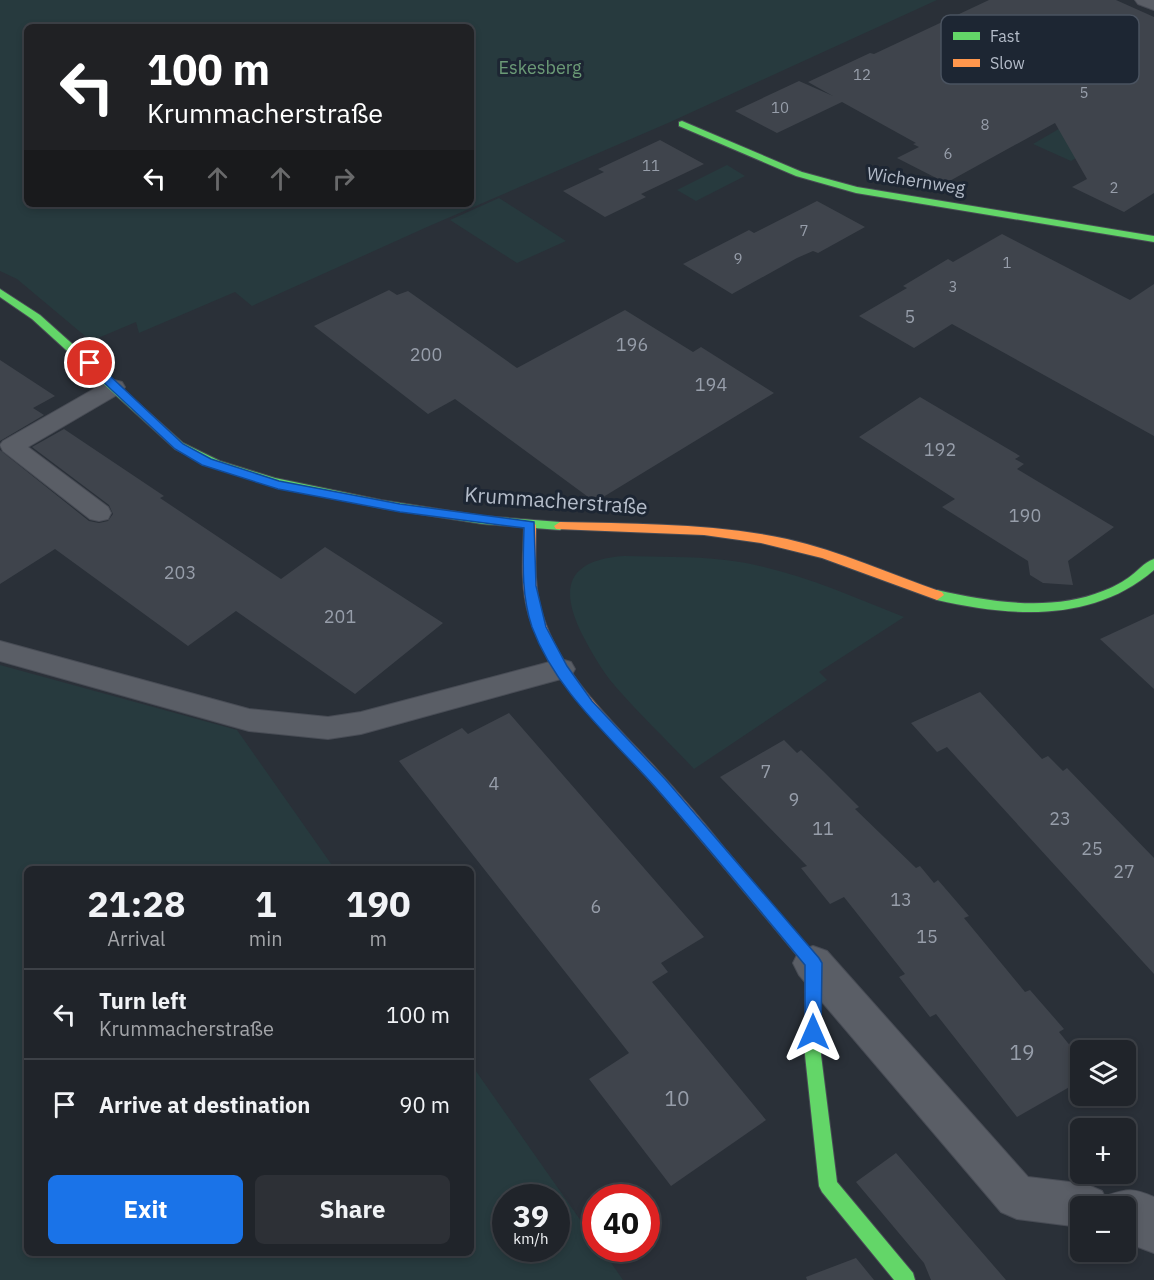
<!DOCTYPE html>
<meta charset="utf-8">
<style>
:root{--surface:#20242a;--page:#2d3036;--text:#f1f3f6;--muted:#a2a4a8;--line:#3d4147;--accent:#1a73e8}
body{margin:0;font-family:"IBM Plex Sans",sans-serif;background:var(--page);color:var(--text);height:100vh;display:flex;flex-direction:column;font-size:22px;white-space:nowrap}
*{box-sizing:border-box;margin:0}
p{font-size:20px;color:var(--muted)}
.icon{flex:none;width:33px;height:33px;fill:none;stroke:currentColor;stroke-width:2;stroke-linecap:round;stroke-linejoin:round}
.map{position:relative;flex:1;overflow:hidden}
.sheet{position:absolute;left:24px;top:866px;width:450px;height:390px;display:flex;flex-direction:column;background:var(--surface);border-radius:9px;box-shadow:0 3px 9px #0003,0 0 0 2px var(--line)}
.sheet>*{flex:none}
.guide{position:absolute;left:24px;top:24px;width:450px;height:183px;border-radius:9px;box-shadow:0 3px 9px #0003,0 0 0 2px var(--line);background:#202124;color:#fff;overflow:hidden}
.buttons{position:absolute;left:1070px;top:1040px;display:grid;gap:12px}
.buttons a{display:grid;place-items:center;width:66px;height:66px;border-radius:9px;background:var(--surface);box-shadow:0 3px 9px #0003,0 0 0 2px var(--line);font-size:30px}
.speed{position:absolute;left:492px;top:1184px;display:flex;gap:12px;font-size:30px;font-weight:700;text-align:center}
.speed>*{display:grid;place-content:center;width:78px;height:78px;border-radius:50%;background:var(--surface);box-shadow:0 3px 9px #0003,0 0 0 2px var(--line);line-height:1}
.speed small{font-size:15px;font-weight:400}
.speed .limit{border:9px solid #d22;background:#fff;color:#111}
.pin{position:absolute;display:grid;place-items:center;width:51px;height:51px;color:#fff;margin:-26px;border:3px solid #fff;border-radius:50%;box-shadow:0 2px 6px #0007}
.me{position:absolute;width:66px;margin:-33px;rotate:0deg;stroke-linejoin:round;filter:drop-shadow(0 0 4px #0008)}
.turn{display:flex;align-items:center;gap:21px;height:126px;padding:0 24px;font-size:27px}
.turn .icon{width:78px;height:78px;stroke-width:2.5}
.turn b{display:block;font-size:42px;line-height:51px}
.lanes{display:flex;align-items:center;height:57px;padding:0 24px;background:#0003;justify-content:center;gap:30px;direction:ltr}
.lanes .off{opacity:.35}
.eta{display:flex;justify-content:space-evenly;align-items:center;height:102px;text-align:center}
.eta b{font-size:36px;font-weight:700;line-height:42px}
.action{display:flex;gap:12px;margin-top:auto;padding:12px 24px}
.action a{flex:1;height:69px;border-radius:9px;background:var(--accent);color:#fff;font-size:24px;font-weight:700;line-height:69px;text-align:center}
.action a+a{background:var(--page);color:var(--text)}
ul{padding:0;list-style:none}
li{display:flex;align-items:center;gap:18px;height:90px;padding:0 24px;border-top:2px solid var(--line)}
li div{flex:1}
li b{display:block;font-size:22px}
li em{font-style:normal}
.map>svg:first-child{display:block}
</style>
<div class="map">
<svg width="1154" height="1280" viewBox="0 0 1154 1280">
<rect width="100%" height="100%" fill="#2a3038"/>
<g fill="#273a3e" fill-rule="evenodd">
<path d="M0,0H937L668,123L427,227L252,306L235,292L139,333L136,322L91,341L17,279L0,271ZM27,27H471V204H27Z"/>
<path d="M1069,123L1128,126L1071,161L1033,144Z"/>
<path d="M727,165L745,176L696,201L677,190Z"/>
<path d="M499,198L566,241L517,263L450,220Z"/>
<path d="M624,556C657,557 692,556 725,560C787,567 846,594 904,617L819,672L827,680L694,769C668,741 640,715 615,686C602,671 592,653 583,636C559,589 566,560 624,556Z"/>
<path d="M0,665L237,730L334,868H27V1252H471V1064L595,1241L596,1248H601L623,1280H0ZM506,1197H556V1248H506Z"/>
</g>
<g fill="#3f444c">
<path d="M989,0H1116L1154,17V193L1124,212L1072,187L1087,179L1055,123L946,183L897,158L919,147L913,144L916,143L842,102L777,133L735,111L799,81L833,96L808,82L870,53L874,54Z"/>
<path d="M660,140L704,164L641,194L646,197L605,217L563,191L604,172L598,169Z"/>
<path d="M817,201L865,227L818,253L813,251L797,258L732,294L683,264L749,230L754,233Z"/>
<path d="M1002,234L1130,300L1154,284V436L952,324L914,348L859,316L907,288L903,286L948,259L953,262Z"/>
<path d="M389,290L397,295L408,291L517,368L625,310L693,352L701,347L774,393L595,502L455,399L428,414L314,326Z"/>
<path d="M0,360L55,396L33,408L44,415L0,441Z"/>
<path d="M920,397L1020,456L1015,459L1024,464L1017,469L1114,527L1068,561L1073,585L1043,583L1030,575L1028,561L942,507L955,499L859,437Z"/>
<path d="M64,429L164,496L160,498L281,579L325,547L443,623L355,694L236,611L188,646L55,549L0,584V450L89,521L99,523L108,521L113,514L109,505L32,447Z"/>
<path d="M1154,614V689L1100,639Z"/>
<path d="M980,692L1042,759L1048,756L1063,771L1067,768L1154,858V974L947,747L937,752L911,723Z"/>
<path d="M509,713L704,937L661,963L668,972L652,982L766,1120L671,1186L589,1079L629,1053L399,761L462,728L468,734Z"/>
<path d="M784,740L797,753L801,750L823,771L859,807L855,809L916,868L920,866L934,883L938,880L969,916L964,918L1025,992L1030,990L1064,1029L1059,1032L1080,1058V1081L1017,1117L936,1014L930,1017L899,977L905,974L844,897L830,904L801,868L807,866L720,777Z"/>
<path d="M896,1153L1006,1280H931L924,1263L856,1182Z"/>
<path d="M856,1258L874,1280H807L806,1277Z"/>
</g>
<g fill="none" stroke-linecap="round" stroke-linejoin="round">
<defs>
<g id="lane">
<path d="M114,380L122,382L125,387L122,392L28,447L108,507L111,513L108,519L99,521L90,519L3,451L0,445L3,441L106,382Z"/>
<path d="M0,641L249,709L328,717L361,712L561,659L571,662L575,669L571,676L561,679L361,734L328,739L249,731L0,661Z"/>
</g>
<g id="street">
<path d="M1135,0H1154V10L1138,4Z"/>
<path d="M813,946L827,951L1028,1177L1086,1184L1102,1191L1107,1202L1109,1195C1129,1188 1135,1189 1154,1197V1253L1138,1247L1125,1233V1206H1080V1227L1017,1219L1001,1212L799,975L793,963L799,951Z"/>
</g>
<g id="fast">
<path d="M682,121L802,172L857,187L1154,236V242L856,193L796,176L679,126V122Z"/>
<path d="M0,289L40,315L183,443L220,461L275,478L381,500L483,516L560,522L566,526L560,530L483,524L381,508L273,486L212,467L175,449L32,319L0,297Z"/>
<path d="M1154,559V570C1093,623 1011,617 937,600L930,595L937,590C990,602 1051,612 1103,591C1111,588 1121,583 1128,578C1137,572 1144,562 1154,559Z"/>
<path d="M721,848L726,850L821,963V1055L837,1182L913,1273L915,1280H894L822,1192L819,1186L805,1055V965L716,858L713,854L716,850Z"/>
</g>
<g id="slow">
<path d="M530,521L536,525C536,555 533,587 543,616C562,675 610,719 651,763C677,791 702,820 726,850L729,854L726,858L721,860L716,858C691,829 667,799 641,771C598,724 549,678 529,616C520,587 523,555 524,525Z"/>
<path d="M560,522C636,524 712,523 787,539C840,551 890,574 942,592L944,595L937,600L822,558L761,543L704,535L556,529L554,526Z"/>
</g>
</defs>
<use href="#lane" stroke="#484c55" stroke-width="2"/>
<use href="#street" stroke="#484c55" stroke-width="2"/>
<use href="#fast" stroke="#484c55" stroke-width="2"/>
<use href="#slow" stroke="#484c55" stroke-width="2"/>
<use href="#lane" fill="#5a5e66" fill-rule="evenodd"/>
<use href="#street" fill="#5a5e66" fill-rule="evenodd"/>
<use href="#fast" fill="#63d668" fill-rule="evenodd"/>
<use href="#slow" fill="#ff974d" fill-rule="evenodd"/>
</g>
<path fill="#1a73e8" stroke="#114b97" stroke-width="1.5" d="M90,360L94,361L183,444L211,459L279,481L400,504L534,522L536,586L546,627L567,666L592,701L666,780L819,958L822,963L821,1032L819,1037L813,1040L807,1037L805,1032V965C756,906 707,846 656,788C612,738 556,692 532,627C521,595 523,561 524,528L400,512L278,489L202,465L175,449L86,366V361Z"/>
<g text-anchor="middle" stroke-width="6" stroke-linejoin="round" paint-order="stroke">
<g font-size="15" fill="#979eaa">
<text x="862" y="80">12</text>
<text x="1084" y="98">5</text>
<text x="780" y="113">10</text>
<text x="985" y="130">8</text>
<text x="948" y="159">6</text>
<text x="651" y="171">11</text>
<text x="1114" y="193">2</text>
<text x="804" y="236">7</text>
<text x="738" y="264">9</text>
<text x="1007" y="268">1</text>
<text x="953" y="292">3</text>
</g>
<g font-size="18" fill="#6b9a76" stroke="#1d2633">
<text x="540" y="74">Eskesberg</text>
</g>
<g font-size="18" fill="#b4bcc9" stroke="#1d2633">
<text transform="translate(916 181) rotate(9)" y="6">Wichernweg</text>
</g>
<g font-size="18" fill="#979eaa">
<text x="910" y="323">5</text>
<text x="632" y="351">196</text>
<text x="426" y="361">200</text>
<text x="711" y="391">194</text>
<text x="940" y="456">192</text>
<text x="1025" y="522">190</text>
<text x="180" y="579">203</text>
<text x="340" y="623">201</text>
<text x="766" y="778">7</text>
<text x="494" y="790">4</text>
<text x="794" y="806">9</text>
<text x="1060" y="825">23</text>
<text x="823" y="835">11</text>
<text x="1092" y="855">25</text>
<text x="1124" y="878">27</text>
<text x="901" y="906">13</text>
<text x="596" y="913">6</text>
<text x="927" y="943">15</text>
</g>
<g font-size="21" fill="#b4bcc9" stroke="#1d2633">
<text transform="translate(556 501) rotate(4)" y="7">Krummacherstraße</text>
</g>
<g font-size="21" fill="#979eaa">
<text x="1022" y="1060">19</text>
<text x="677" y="1106">10</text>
</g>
</g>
<rect x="941" y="15" width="198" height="69" rx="9" fill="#1d2633" stroke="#4a5360" stroke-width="1.5"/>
<rect x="953" y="32" width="27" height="8" fill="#63d668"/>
<rect x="953" y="59" width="27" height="8" fill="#ff974d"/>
<g font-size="16" fill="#b4bcc9">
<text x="990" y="42">Fast</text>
<text x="990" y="69">Slow</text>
</g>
</svg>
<div class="buttons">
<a><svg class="icon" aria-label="layers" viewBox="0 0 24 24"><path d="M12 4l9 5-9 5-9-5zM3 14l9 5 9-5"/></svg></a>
<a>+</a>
<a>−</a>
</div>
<div class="speed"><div>39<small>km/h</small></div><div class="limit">40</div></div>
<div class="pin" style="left:90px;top:363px;background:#d93025"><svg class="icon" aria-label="arrive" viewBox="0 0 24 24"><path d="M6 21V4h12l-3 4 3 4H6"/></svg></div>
<svg class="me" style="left:813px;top:1032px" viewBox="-20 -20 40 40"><path d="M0-17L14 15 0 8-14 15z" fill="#1a73e8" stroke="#fff" stroke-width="4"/></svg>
<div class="guide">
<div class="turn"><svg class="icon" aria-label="left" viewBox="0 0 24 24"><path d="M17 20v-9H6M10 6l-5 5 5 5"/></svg><div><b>100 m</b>Krummacherstraße</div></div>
<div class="lanes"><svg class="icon" aria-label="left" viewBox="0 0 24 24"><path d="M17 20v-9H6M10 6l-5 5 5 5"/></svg><svg class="icon off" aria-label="ahead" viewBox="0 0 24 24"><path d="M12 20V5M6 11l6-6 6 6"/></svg><svg class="icon off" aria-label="ahead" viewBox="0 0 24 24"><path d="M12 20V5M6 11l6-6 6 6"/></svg><svg class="icon off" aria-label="right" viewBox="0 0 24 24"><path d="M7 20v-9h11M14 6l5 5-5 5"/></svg></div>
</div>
<section class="sheet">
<div class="eta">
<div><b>21:28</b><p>Arrival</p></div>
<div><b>1</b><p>min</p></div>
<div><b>190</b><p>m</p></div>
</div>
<ul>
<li><svg class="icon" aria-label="left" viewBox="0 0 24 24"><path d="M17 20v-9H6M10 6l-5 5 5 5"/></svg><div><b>Turn left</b><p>Krummacherstraße</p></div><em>100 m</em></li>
<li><svg class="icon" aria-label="arrive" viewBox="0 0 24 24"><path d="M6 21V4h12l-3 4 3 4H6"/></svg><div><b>Arrive at destination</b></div><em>90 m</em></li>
</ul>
<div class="action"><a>Exit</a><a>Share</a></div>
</section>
</div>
